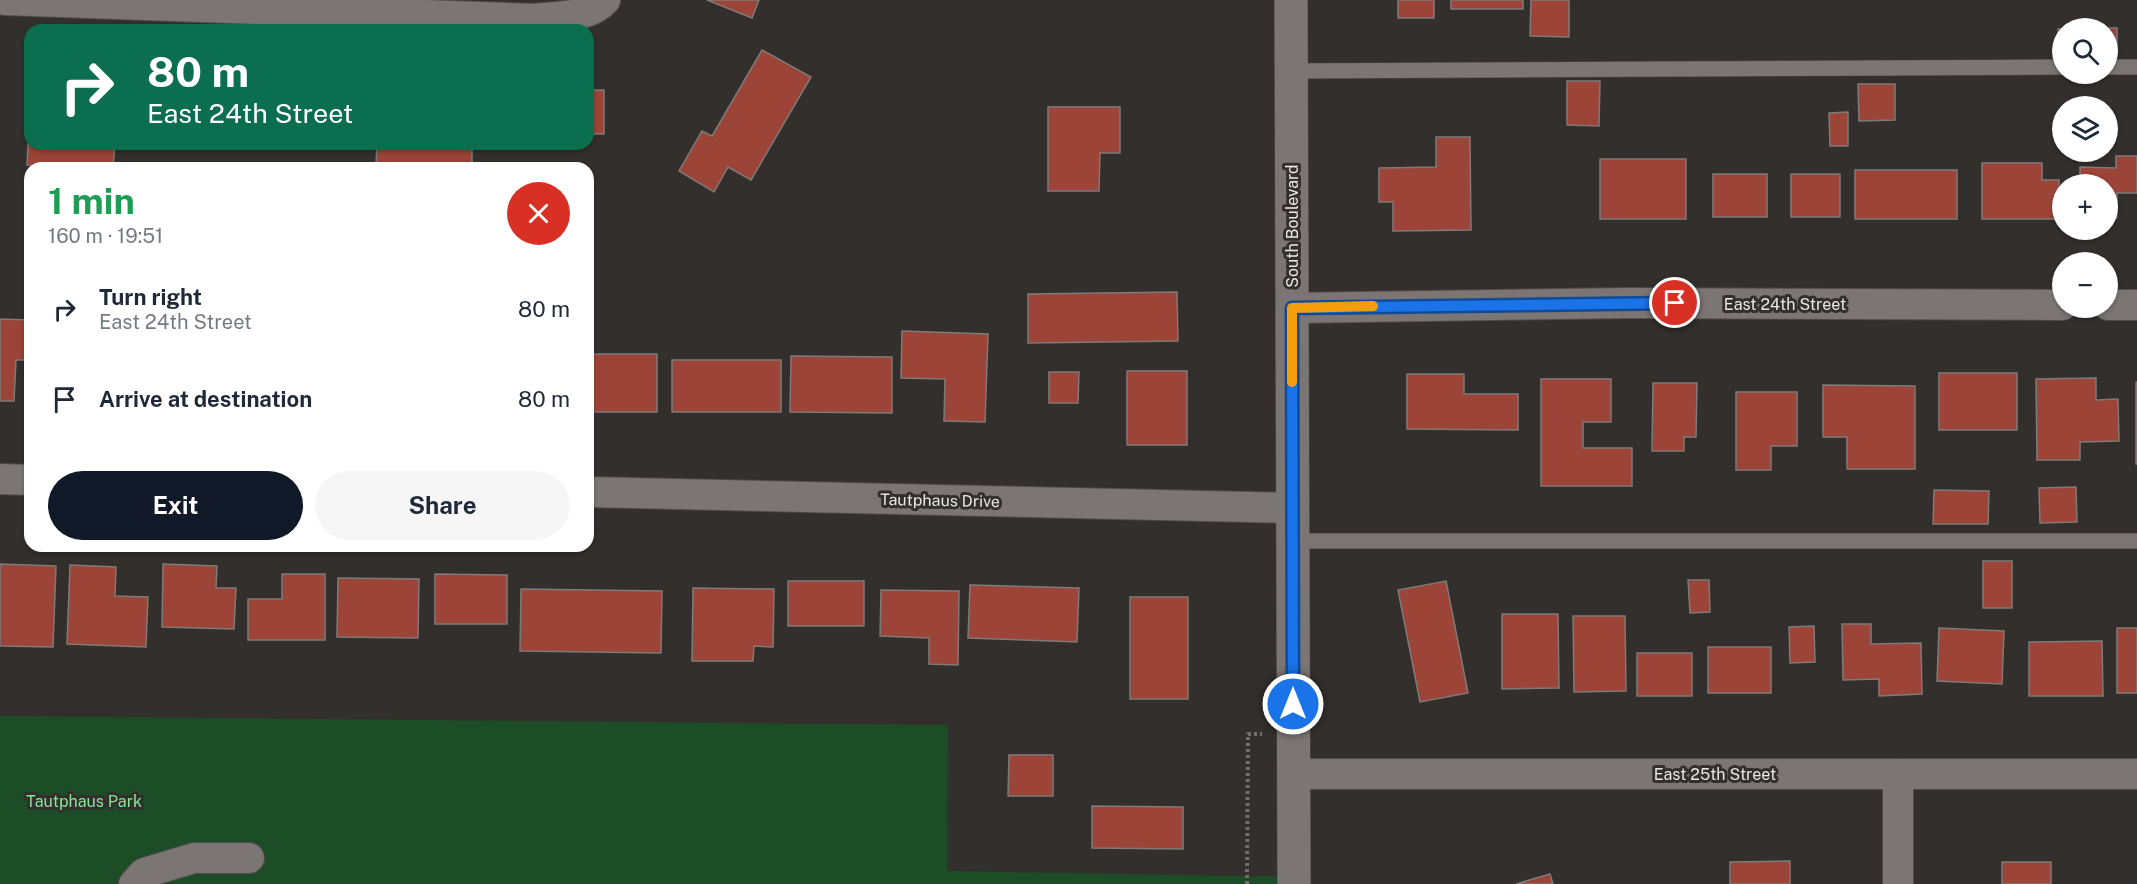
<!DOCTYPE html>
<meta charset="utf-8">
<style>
body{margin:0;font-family:"Public Sans",sans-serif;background:#f6f6f7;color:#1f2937;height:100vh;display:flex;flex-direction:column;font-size:22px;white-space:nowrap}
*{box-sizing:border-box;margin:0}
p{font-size:20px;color:#747a83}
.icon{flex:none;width:33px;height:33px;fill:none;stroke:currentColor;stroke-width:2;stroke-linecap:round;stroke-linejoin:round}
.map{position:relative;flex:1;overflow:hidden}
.drawer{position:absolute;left:24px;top:162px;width:570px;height:390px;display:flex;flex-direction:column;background:#fff;border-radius:18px;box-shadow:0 2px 4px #0004}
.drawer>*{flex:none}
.guide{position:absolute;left:24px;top:24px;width:570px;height:126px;border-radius:18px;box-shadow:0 2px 4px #0004;background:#0b6e4f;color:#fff;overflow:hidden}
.fabs{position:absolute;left:2052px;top:18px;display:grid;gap:12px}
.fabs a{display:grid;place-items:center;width:66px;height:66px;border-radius:50%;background:#fff;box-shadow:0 2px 4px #0004;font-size:30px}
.pin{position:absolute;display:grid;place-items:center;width:51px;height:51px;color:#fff;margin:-26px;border:3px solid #fff;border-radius:50%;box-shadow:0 2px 6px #0007}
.me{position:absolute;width:66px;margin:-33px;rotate:0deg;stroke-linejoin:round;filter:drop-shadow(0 0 4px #0008)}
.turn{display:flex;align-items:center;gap:21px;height:126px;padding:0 24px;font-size:27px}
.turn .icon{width:78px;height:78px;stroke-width:2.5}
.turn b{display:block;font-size:42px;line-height:51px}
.round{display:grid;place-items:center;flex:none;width:63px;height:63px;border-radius:32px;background:#f6f6f7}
.head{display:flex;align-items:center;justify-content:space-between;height:102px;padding:0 24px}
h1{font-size:36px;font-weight:700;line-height:45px;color:#1e9e55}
.cta{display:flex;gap:12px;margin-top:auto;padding:12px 24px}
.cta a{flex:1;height:69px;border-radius:36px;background:#111827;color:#fff;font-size:24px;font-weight:700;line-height:69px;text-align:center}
.cta a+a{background:#f6f6f7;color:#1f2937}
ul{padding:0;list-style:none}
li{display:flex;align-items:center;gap:18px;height:90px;padding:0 24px}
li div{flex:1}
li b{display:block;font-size:22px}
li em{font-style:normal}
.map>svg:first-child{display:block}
.green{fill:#1d4d26}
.building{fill:#9b4437;stroke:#807a79;stroke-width:1.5}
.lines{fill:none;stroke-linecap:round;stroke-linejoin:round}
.service-casing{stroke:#514d4b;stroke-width:16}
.minor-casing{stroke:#514d4b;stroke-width:32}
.tertiary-casing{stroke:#514d4b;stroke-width:34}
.path{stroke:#716e6c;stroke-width:4;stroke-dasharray:3 3;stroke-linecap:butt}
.service{stroke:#7b7674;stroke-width:15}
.minor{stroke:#7b7674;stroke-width:30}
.tertiary{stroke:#7b7674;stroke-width:33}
.route-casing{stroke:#114b97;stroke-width:15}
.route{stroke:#1a73e8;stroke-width:10}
.slow{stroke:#f59e0b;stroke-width:10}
.labels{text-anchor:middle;stroke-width:6;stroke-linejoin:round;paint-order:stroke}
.street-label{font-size:16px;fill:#e9e7e5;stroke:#332f2d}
.park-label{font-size:16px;fill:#84e793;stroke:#332f2d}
</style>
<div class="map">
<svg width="2137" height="884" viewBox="0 0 2137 884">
<rect width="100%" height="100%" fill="#332f2d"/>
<!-- green -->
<polygon class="green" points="0,716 948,725 947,871 1294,877 1294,884 0,884"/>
<!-- building -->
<g class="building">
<polygon points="707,0 759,0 752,18"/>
<rect x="1398" y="0" width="36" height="18"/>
<rect x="1451" y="0" width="72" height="9"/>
<polygon points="1531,0 1569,0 1569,37 1530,36"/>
<polygon points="2065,28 2117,28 2117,53 2108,54 2108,28"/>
<polygon points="2058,29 2062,29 2062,54 2059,55"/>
<polygon points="762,50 811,77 751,180 728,167 714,192 679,171 702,131 712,136"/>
<polygon points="1567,81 1600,81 1599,126 1567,125"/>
<polygon points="1858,84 1895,84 1895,120 1859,121"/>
<rect x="588" y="90" width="16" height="44"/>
<polygon points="1048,107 1120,107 1120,153 1100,153 1099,191 1048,191"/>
<polygon points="30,108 30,144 115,144 113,168 70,168 27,165"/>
<polygon points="1848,112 1848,146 1830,146 1829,113"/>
<polygon points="1436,137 1470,137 1471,230 1393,231 1393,202 1379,202 1379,168 1436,167"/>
<polygon points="262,144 354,144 354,148 262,146"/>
<polygon points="377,144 472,144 472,168 376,165"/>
<polygon points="2116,156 2137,156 2137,193 2117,193 2117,218 2108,218 2108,184 2080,184 2080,167 2116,168"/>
<rect x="1600" y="159" width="86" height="60"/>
<polygon points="1982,163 2042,163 2042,180 2059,180 2059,219 1982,219"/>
<rect x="1855" y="170" width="102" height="49"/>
<rect x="1713" y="174" width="54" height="43"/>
<rect x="1791" y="174" width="49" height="43"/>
<polygon points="1177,292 1178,341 1028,343 1028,294"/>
<polygon points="0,319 30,320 30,360 16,360 14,401 0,401"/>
<polygon points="902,331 988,334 985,422 944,421 945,379 901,378"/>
<rect x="588" y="354" width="69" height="58"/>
<polygon points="791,356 892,357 892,413 790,412"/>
<rect x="672" y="360" width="109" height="52"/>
<rect x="1127" y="371" width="60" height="74"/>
<polygon points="1049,372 1079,372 1078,403 1049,403"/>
<rect x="1939" y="373" width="78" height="57"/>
<polygon points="1407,374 1464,374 1464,394 1518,394 1518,430 1407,429"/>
<polygon points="2096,378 2096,400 2118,399 2119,441 2080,442 2080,460 2037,460 2036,379"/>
<polygon points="1541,379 1611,379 1611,422 1583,422 1583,448 1632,448 1632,486 1541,486"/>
<rect x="2136" y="382" width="1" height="82"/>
<polygon points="1653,383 1697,383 1696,437 1684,437 1684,451 1652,451"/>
<polygon points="1823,385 1915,386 1915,469 1847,469 1847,437 1823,437"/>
<polygon points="1736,392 1797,392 1797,446 1771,446 1771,470 1736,470"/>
<polygon points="2076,487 2077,522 2040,523 2039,488"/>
<polygon points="1934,490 1989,491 1988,524 1933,524"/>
<rect x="1983" y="561" width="29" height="47"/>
<polygon points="0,564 56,566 53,647 0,646"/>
<polygon points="163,564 217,566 216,588 236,588 234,629 162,627"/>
<polygon points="70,565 116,567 115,596 148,597 146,647 67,644"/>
<polygon points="282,574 325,574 325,640 248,640 248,599 282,599"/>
<polygon points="435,574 507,575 507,624 435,624"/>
<polygon points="338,578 419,579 418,638 337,637"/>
<polygon points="1688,580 1709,580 1710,612 1690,613"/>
<rect x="788" y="581" width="76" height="45"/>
<polygon points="1446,581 1468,693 1420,702 1398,590"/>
<polygon points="970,585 1079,588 1077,642 968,638"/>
<polygon points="693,588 774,589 773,647 754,646 753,661 692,661"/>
<polygon points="521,589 662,591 661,653 520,651"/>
<polygon points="881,590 959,591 958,665 929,664 929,638 880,636"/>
<rect x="1130" y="597" width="58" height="102"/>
<polygon points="1502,614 1558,614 1559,688 1502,689"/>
<polygon points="1573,616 1625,616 1626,691 1574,692"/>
<polygon points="1842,624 1871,624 1871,644 1921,643 1922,694 1879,696 1879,679 1843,680"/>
<polygon points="1814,626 1815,662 1790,663 1789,627"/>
<polygon points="1939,628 2004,631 2002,684 1937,681"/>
<rect x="2117" y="628" width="20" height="65"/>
<polygon points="2102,641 2103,696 2029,696 2029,642"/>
<rect x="1708" y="647" width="63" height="46"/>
<rect x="1637" y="653" width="55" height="43"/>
<polygon points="1009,755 1053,755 1053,796 1008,796"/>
<polygon points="1092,806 1183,807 1183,849 1092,848"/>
<polygon points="1790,861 1790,884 1730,884 1730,862"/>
<rect x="2002" y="862" width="49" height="22"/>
<polygon points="1550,874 1553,884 1516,884"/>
</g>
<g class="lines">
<defs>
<g id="service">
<polyline points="2108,67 2137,67"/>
<polyline points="1291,71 2062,67"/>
<polyline points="1292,541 2137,541"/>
</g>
<g id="minor">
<path d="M5,0L535,19C557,16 590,18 605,0"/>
<polyline points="2108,305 2137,305"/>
<polyline points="1292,308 1629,303 2062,305"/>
<polyline points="0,479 30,480"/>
<polyline points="588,492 1292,508"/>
<polyline points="1293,774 2137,774"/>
<polyline points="134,884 144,873 194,858 249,858"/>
<polyline points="1898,884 1898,774"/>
</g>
<polyline id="tertiary" points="1291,0 1294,884"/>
</defs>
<!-- service casing -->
<use href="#service" class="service-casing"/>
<!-- minor casing -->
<use href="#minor" class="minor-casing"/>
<!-- tertiary casing -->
<use href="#tertiary" class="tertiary-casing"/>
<!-- path -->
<polyline class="path" points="1247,884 1248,734 1262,734"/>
<!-- service -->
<use href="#service" class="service"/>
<!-- minor -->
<use href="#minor" class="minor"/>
<!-- tertiary -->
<use href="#tertiary" class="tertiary"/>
</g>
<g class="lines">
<defs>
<polyline id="route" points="1293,704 1292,308 1675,303"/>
</defs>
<!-- route casing -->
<use href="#route" class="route-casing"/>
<!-- route -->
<use href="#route" class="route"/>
<!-- slow -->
<polyline class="slow" points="1292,382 1292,308 1373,306"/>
</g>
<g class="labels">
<!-- street labels -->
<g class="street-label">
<text transform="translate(1292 226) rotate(-90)" y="6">South Boulevard</text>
<text x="1785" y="310">East 24th Street</text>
<text transform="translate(940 500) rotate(1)" y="6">Tautphaus Drive</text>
<text x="1715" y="780">East 25th Street</text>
</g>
<!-- park labels -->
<g class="park-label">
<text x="84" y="807">Tautphaus Park</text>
</g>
</g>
</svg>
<div class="fabs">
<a><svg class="icon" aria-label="search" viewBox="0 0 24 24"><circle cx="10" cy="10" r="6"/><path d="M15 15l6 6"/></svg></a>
<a><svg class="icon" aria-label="layers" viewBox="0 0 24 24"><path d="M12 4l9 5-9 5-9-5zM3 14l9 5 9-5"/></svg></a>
<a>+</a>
<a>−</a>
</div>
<div class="pin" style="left:1675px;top:303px;background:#d93025"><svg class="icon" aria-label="arrive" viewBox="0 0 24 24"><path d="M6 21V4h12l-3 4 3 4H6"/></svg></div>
<svg class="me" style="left:1293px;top:704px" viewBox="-20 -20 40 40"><circle r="17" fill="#1a73e8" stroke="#fff" stroke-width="3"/><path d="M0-11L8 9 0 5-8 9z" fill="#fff"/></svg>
<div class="guide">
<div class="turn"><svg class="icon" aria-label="right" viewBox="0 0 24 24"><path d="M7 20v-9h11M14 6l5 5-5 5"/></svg><div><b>80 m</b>East 24th Street</div></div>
</div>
<section class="drawer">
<div class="head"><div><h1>1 min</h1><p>160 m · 19:51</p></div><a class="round" style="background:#d93025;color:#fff"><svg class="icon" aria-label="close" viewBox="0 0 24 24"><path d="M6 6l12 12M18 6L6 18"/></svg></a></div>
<ul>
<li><svg class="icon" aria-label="right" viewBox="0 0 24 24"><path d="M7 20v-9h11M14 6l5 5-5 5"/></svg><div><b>Turn right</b><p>East 24th Street</p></div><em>80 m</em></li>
<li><svg class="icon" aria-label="arrive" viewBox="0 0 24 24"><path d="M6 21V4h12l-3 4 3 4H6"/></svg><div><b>Arrive at destination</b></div><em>80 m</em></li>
</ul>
<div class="cta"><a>Exit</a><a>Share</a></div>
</section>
</div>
